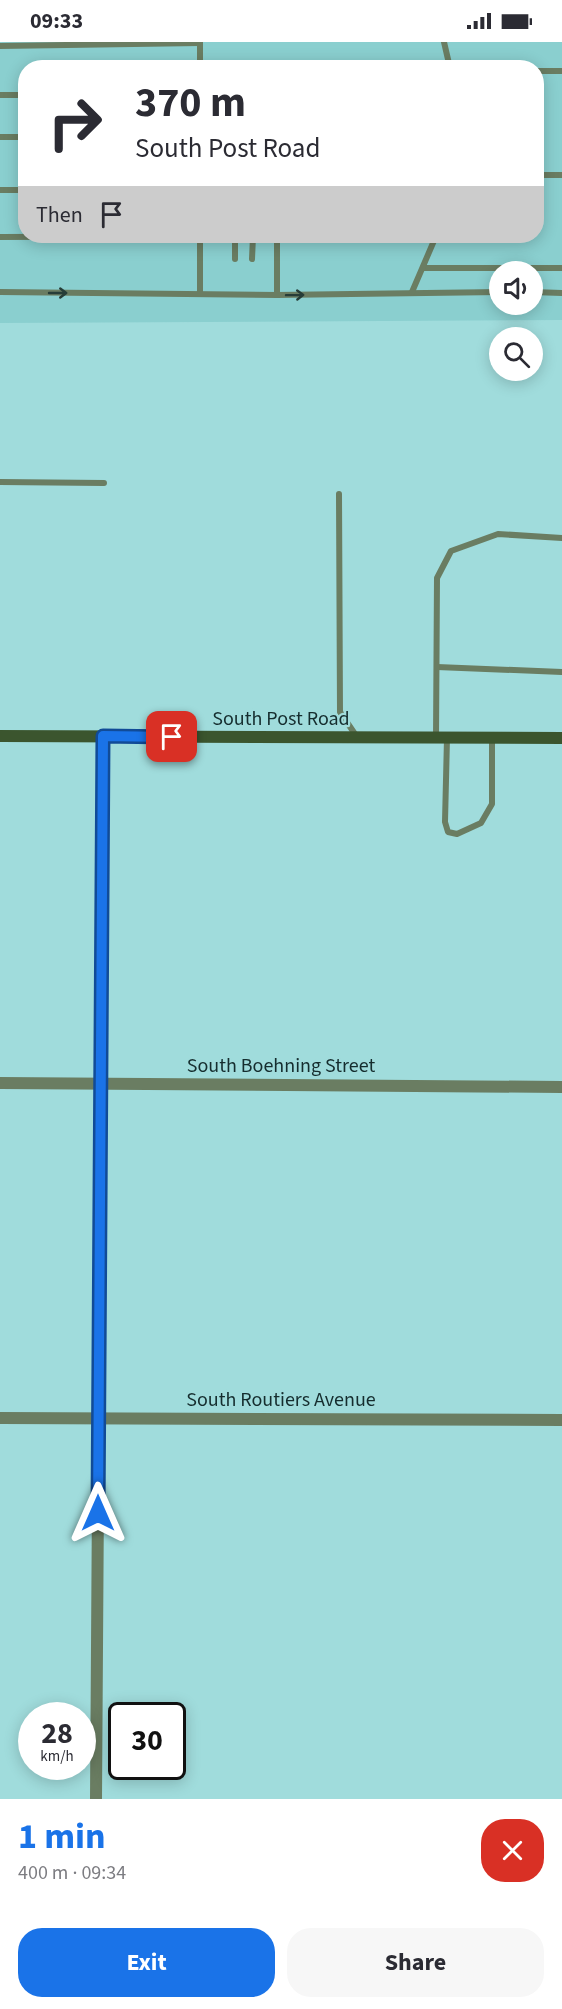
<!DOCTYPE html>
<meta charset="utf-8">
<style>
body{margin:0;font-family:"Source Sans 3",sans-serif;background:#f7f7f7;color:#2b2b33;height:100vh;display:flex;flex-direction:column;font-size:22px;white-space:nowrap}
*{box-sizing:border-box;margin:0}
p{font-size:20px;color:#7c7c81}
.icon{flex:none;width:33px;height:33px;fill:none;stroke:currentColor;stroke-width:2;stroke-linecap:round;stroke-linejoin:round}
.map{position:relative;height:1757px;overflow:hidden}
.details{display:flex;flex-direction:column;background:#fff;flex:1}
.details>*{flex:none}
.banner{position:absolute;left:18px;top:18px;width:526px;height:183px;border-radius:24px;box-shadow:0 3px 15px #0003;background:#fff;color:#2b2b33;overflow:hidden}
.buttons{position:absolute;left:489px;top:219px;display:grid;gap:12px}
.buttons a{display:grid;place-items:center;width:54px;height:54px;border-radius:50%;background:#fff;box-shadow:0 3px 15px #0003;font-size:30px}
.speed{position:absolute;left:18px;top:1660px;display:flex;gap:12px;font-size:30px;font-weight:700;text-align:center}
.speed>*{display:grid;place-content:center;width:78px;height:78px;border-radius:50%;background:#fff;box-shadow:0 3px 15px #0003;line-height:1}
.speed small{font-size:15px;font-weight:400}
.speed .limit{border:3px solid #111;border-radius:9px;background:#fff;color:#111}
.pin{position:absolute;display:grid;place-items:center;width:51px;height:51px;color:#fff;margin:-26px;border-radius:12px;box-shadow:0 3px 9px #0006}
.me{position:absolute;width:66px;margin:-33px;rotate:0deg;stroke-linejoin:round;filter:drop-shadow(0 0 4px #0008)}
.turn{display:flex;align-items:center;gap:21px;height:126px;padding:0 18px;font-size:27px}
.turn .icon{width:78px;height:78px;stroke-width:2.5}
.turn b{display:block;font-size:42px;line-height:51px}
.then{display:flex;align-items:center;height:57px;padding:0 18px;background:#0003;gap:12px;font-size:22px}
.round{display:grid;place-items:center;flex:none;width:63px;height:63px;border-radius:24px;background:#f7f7f7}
.head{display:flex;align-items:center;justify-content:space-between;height:102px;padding:0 18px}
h1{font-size:36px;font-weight:700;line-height:45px;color:#1a73e8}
.cta{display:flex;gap:12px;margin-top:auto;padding:12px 18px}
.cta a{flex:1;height:69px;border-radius:24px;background:#1a73e8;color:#fff;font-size:24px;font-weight:700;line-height:69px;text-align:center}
.cta a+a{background:#f7f7f7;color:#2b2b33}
.status{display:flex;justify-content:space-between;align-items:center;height:42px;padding:0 30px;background:#fff;direction:ltr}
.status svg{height:16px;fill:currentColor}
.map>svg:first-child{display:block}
.built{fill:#8acfcf;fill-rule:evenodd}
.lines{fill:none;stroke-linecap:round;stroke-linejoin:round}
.lane{stroke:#6a7d62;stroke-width:6}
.street{stroke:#6a7d62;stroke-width:12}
.secondary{stroke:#3b552e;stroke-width:12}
.oneway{stroke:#263d38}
.route-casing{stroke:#114b97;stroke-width:15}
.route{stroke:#1a73e8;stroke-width:10}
.labels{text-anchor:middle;stroke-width:4.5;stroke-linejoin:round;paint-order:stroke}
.street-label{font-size:20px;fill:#152d2e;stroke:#a0dcdc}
</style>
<div class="status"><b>09:33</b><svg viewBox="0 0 49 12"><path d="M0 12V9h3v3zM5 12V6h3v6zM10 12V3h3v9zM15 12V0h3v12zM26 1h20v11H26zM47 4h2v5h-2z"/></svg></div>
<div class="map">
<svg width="562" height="1757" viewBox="0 0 562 1757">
<rect width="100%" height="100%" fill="#a0dcdc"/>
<!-- built -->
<path class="built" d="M0,0H562V278L0,281ZM26,26H537V194H26ZM500,230H532V262H500Z"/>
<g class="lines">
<!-- lane -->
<g class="lane">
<polyline points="444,0 450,26"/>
<polyline points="0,4 200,1"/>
<polyline points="200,26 200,0"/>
<polyline points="537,29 562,29"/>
<polyline points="0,53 26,53"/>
<polyline points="0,95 26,95"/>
<polyline points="537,133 562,133"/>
<polyline points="0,148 26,148"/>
<polyline points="200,194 200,252"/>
<polyline points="235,194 235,217"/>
<polyline points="0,195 277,194 277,253"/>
<polyline points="252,217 253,194"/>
<polyline points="423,226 562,226"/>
<polyline points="0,250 277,253 500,250"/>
<polyline points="412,250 436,194"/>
<polyline points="532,250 562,251"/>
<polyline points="0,440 104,441"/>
<polyline points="339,452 340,670 357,695"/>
<polyline points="437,625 562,630"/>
<polyline points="436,696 437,536 451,509 498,492 562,496"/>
<polyline points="447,696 445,780 448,790 457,792 481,781 492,762 492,696"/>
</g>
<!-- street -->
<g class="street">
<polyline points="0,1041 562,1045"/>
<polyline points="0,1376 562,1378"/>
<polyline points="96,1757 103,694"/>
</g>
<!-- secondary -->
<polyline class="secondary" points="0,694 562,696"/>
</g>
<!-- one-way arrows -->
<defs><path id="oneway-shaft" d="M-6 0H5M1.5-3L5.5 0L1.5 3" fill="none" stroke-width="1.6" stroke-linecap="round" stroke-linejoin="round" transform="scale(1.5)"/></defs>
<g class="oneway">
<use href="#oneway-shaft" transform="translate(58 251)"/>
<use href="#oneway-shaft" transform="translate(295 253) rotate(-1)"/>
</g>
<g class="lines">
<defs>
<polyline id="route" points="98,1471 103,694 172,695"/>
</defs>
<!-- route casing -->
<use href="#route" class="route-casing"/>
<!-- route -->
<use href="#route" class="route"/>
</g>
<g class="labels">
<!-- street labels -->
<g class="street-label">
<text x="281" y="683">South Post Road</text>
<text x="281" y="1030">South Boehning Street</text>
<text x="281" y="1364">South Routiers Avenue</text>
</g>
</g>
</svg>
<div class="buttons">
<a><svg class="icon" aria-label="sound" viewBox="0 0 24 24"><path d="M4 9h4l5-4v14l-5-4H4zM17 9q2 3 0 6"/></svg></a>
<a><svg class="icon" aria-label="search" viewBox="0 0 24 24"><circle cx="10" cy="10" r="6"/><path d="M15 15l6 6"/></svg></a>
</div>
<div class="speed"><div>28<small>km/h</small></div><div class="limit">30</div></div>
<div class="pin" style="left:172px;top:695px;background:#d93025"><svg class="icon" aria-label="arrive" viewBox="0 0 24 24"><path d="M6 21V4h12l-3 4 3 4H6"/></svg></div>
<svg class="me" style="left:98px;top:1471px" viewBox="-20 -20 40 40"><path d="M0-17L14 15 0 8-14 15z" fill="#1a73e8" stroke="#fff" stroke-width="4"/></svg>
<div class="banner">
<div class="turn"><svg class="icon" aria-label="right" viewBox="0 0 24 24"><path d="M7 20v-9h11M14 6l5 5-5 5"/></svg><div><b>370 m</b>South Post Road</div></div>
<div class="then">Then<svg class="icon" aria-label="arrive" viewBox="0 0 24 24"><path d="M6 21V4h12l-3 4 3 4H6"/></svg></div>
</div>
</div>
<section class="details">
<div class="head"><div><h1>1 min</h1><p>400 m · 09:34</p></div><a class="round" style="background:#d93025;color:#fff"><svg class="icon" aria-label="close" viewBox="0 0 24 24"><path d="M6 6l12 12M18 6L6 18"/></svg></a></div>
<div class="cta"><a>Exit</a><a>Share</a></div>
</section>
